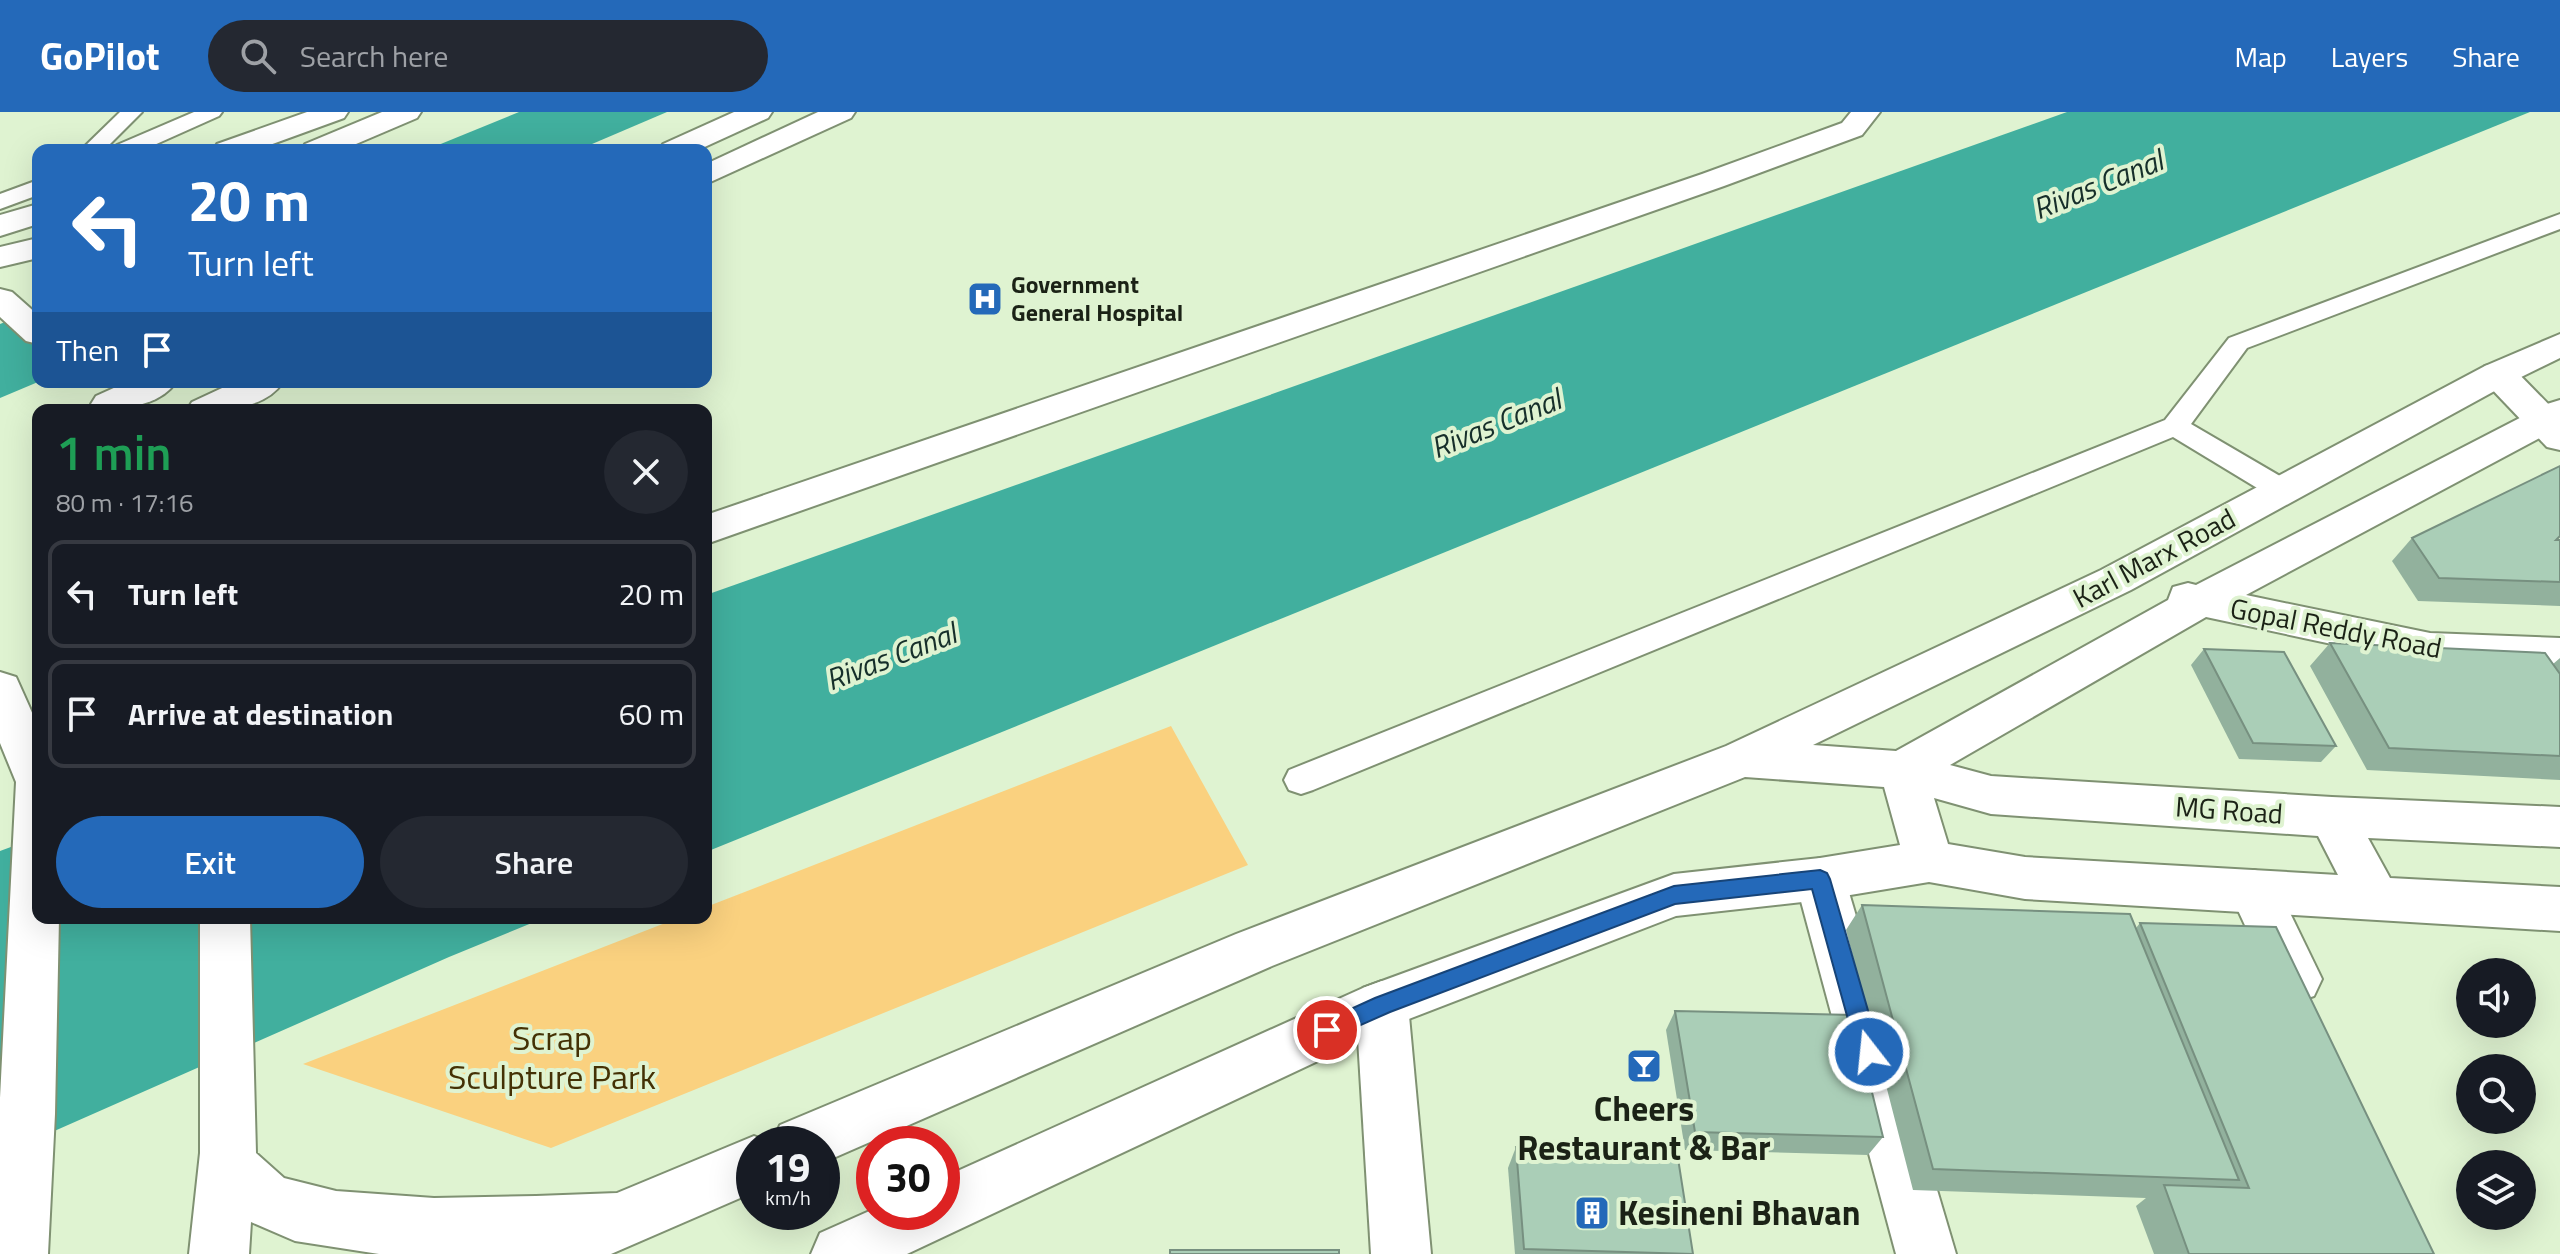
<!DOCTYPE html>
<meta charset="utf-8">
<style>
body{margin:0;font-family:"Titillium Web",sans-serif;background:#242831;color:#f1f3f6;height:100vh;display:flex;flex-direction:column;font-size:30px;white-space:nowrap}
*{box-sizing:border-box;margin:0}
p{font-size:26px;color:#9ea1a6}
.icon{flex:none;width:44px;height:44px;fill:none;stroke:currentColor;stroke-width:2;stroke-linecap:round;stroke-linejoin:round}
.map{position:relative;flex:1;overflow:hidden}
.sheet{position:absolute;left:32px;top:292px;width:680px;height:520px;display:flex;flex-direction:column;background:#171b24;border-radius:16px;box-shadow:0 8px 32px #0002}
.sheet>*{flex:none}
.guide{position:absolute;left:32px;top:32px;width:680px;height:244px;border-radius:16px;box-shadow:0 8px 32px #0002;background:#2469b9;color:#fff;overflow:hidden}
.controls{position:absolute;left:2456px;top:846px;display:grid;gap:16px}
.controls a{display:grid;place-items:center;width:80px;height:80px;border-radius:50%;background:#171b24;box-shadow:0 8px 32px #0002;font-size:40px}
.speed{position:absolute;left:736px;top:1014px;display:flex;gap:16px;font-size:40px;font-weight:700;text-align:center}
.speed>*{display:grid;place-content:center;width:104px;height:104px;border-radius:50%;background:#171b24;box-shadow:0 8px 32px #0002;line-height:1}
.speed small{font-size:20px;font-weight:400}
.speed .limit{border:12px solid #d22;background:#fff;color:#111}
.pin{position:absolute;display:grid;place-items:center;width:68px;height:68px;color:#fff;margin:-34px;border:4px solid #fff;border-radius:50%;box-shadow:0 2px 8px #0007}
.me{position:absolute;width:88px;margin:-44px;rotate:344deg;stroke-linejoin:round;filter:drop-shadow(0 0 6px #0008)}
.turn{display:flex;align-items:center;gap:28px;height:168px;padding:0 24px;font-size:36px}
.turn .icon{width:104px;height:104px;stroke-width:2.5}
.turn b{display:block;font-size:56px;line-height:68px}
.then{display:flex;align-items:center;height:76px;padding:0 24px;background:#0003;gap:16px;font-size:30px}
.round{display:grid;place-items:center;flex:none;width:84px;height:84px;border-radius:42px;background:#242831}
.head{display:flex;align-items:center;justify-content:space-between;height:136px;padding:0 24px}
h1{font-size:48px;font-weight:600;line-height:60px;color:#1e9e55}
.primary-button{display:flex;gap:16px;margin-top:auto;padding:16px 24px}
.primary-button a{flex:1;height:92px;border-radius:48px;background:#2469b9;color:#fff;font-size:32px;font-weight:600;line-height:92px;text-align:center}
.primary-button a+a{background:#242831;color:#f1f3f6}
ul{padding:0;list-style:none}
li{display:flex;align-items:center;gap:24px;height:108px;margin:0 16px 12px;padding:0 8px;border:4px solid #363941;border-radius:16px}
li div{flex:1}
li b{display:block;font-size:30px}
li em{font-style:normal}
header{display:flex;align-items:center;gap:48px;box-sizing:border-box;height:112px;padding:0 40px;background:#2469b9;color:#fff}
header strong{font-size:38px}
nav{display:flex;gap:44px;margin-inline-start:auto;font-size:28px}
.search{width:560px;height:72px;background:#242831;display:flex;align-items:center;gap:20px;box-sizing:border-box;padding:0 28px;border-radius:44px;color:#9ea1a6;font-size:30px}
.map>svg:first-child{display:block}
.green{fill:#fad17f}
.water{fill:#41af9e}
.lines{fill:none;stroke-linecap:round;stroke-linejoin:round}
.lane-casing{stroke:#7f9172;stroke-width:4}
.street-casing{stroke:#7f9172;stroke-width:4}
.secondary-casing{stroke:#7f9172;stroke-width:4}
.primary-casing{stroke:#7f9172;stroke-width:4}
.lane{fill:#fff;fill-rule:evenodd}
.street{fill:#fff;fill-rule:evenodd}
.secondary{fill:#fff;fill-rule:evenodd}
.primary{fill:#fff;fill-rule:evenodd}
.wall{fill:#92b19d}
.building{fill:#aaceb7;stroke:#779080;stroke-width:2}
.route{fill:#2469b9;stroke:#174478;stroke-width:2}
.labels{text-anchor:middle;stroke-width:8;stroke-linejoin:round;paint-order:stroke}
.far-poi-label{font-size:24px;font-weight:bold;fill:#1b2216;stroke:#dff3d1;text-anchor:start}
.street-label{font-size:28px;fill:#1b2216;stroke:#dff3d1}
.water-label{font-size:30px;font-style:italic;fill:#162f2a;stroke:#dff3d1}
.near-park-label{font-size:34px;fill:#443105;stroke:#dff3d1}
.near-poi-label{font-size:34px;font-weight:bold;fill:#1b2216;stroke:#dff3d1}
</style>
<header>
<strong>GoPilot</strong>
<div class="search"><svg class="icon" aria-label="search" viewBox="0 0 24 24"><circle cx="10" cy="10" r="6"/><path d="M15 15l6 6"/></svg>Search here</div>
<nav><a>Map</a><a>Layers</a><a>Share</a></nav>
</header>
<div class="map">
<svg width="2560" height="1142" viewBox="0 0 2560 1142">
<rect width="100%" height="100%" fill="#dff3d1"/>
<!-- green -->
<polygon class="green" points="1171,614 1248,753 551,1036 303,952 678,806 706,806 706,795"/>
<!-- water -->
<g class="water">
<polygon points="519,0 667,0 578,38 426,38"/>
<polygon points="2067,0 2530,0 706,740 706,483"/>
<polygon points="38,197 38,270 0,286 0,212"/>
<polygon points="38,725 38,806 544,806 449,845 0,1043 0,739"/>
</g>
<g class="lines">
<defs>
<g id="lane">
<polygon points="120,0 142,0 104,38 81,38"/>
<polygon points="194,0 222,0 219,4 143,38 114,38 117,33"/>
<polygon points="38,68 38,83 0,97 0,82"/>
<polygon points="2560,102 2560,117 2247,236 2191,312 2292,371 2296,378 2292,385 2282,388 2272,385 2173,325 1313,678 1301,682 1289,678 1284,668 1289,658 2165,308 2229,226"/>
</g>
<g id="street">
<polygon points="1851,0 1880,0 1862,23 1724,74 706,432 706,403 1702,62 1842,11"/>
<polygon points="2498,251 2511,254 2560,304 2560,338 2547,335 2485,270 2480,262 2485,254"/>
<polygon points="1820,746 1837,752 1845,767 1956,1142 1896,1142 1795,767 1803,752"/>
<polygon points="2254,758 2272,764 2322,867 2314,884 2296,890 2278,884 2229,779 2236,764"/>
<polygon points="1382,869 1401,876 1408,893 1431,1142 1371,1142 1356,893 1363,876"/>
</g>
<g id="secondary">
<polygon points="734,0 772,0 768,6 698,38 659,38 663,32"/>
<polygon points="818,0 855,0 851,6 706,72 706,52"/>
<polygon points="0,177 12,180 38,203 38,232 26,229 0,205"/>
<path d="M2560,222V246L2511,270L2131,478L1813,633L1896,639L2168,488L2173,475L2188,471L2196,473L2547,292L2560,288V315L2246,483L2430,521L2560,526V558L2430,553L2206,505L1950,653L1991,664L2332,685L2560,695V735L2368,726L2390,766L2560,775V819L2025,787L1929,770L1820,788L1676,804L1401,910L907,1142H811L820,1121L874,1097V1100H942V1066L1363,876L1674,762L1820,746L1900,733L1884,675L1745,665L1272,854L822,1051V1032H754V1080L611,1142H379L295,1129L251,1110L249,1142H189L200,1041V806H250L256,1041L284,1066L336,1079L434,1086L536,1084L617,1081L754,1024L772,1031L780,1013L1236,822L1726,634L2101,458L2485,254ZM1934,686L1991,702L2318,724L2338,763L2025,745L1948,732Z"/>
<path d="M127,270H176C160,294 121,298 95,298L91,292L96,284Z"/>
<path d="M235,270H283C263,300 218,298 187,298L192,290Z"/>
<polygon points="0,560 16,565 38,614 38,806 59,806 55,1002 48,1142 0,1142 0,986 16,670 0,631"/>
</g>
<g id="primary">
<polygon points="307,0 348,0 344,6 256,38 213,38 217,32"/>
<polygon points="382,0 421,0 417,6 342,38 301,38 305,32"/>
<polygon points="38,92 38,112 0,124 0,103"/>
<polygon points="38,126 38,146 0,155 0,135"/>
</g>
</defs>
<!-- lane casing -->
<use href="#lane" class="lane-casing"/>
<!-- street casing -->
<use href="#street" class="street-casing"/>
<!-- secondary casing -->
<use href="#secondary" class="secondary-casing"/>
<!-- primary casing -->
<use href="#primary" class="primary-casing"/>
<!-- lane -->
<use href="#lane" class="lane"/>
<!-- street -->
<use href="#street" class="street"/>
<!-- secondary -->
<use href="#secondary" class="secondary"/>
<!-- primary -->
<use href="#primary" class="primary"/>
</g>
<!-- wall -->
<g class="wall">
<polygon points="2412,426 2560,428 2560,494 2418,489 2392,449"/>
<polygon points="2330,531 2553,552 2560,546 2560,668 2367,658 2310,554"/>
<polygon points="2204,537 2336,634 2321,650 2239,647 2191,553"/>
<polygon points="1862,793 2136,816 2140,811 2434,1142 2154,1142 2136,1094 2146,1086 1913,1078 1846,818"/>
<polygon points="1675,899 1883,1025 1868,1043 1685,1038 1666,918"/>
<polygon points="1516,1035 1693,1142 1515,1142 1508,1056"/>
</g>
<!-- building -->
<g class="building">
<polygon points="2560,354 2560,424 2556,428 2560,428 2560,470 2439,466 2412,426"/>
<polygon points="2330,531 2545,541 2560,562 2560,644 2389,636"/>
<polygon points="2204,537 2284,540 2336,634 2253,631"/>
<polygon points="1862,793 2130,802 2239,1068 1933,1057"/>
<polygon points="2140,811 2276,815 2434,1142 2189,1142 2164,1073 2249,1076"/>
<polygon points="1675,899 1853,903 1883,1025 1695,1020"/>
<polygon points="1516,1035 1677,1040 1693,1142 1524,1137"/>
<rect x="1170" y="1138" width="169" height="4"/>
</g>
<!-- route -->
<polygon class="route" points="1820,758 1827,761 1830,767 1880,940 1876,948 1869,951 1861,948 1857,940 1812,777 1675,792 1390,900 1327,928 1320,925 1316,918 1320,911 1375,886 1674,774"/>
<!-- icons -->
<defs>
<symbol id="hospital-square" viewBox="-11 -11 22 22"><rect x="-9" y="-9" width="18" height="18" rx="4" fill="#2469b9" stroke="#dff3d1"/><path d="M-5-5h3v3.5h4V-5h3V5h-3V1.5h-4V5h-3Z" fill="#fff"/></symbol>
<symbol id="bar-square" viewBox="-11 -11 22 22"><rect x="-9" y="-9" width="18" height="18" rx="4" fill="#2469b9" stroke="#dff3d1"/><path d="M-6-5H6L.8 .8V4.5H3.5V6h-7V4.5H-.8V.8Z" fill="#fff"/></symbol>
<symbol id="building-square" viewBox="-11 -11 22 22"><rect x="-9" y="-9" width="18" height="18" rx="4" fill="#2469b9" stroke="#dff3d1"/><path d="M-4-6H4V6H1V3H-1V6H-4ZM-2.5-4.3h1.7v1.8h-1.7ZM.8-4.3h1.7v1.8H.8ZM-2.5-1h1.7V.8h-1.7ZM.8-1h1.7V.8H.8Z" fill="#fff"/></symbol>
</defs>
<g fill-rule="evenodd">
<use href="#hospital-square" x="965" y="167" width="40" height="40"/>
<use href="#bar-square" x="1624" y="934" width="40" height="40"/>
<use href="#building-square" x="1572" y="1081" width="40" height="40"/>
</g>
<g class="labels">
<!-- far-poi labels -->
<g class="far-poi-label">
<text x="1011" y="181">Government<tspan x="1011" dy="28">General Hospital</tspan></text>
</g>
<!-- street labels -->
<g class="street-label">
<text transform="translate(2154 446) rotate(-28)" y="10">Karl Marx Road</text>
<text transform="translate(2336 516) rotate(11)" y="10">Gopal Reddy Road</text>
<text transform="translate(2229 698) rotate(4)" y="10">MG Road</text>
</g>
<!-- water labels -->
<g class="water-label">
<text transform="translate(2098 73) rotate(-22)" y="10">Rivas Canal</text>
<text transform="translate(1496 312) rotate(-22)" y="10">Rivas Canal</text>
<text transform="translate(891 545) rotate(-21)" y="10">Rivas Canal</text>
</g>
<!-- near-park labels -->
<g class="near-park-label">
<text x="552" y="938">Scrap<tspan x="552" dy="39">Sculpture Park</tspan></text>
</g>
<!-- near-poi labels -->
<g class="near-poi-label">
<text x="1644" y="1009">Cheers<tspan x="1644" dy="39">Restaurant &amp; Bar</tspan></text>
<text x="1618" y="1113" text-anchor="start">Kesineni Bhavan</text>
</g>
</g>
</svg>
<div class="controls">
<a><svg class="icon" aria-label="sound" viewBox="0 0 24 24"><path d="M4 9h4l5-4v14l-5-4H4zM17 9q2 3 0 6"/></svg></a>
<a><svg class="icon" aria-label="search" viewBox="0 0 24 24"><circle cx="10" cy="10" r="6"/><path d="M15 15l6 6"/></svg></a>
<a><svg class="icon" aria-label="layers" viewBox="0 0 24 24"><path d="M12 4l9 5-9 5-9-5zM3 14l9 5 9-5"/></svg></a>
</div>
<div class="speed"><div>19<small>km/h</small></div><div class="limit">30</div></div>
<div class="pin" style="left:1327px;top:918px;background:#d93025"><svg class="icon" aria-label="arrive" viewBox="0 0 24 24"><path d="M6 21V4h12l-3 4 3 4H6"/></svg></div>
<svg class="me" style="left:1869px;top:940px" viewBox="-20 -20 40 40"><circle r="17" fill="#2469b9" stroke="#fff" stroke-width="3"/><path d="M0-11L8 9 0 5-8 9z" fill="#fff"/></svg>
<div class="guide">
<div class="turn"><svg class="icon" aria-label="left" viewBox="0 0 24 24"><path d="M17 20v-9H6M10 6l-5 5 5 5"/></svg><div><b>20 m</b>Turn left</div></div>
<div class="then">Then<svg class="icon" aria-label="arrive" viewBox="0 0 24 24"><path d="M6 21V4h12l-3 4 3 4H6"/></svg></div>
</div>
<section class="sheet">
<div class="head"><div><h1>1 min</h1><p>80 m · 17:16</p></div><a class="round"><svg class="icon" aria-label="close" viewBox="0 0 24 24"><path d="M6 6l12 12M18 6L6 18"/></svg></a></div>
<ul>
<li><svg class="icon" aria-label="left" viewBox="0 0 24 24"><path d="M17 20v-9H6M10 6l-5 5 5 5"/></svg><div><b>Turn left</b></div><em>20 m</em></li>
<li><svg class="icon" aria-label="arrive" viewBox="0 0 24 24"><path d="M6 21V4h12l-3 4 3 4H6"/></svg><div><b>Arrive at destination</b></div><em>60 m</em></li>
</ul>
<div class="primary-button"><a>Exit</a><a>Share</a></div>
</section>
</div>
